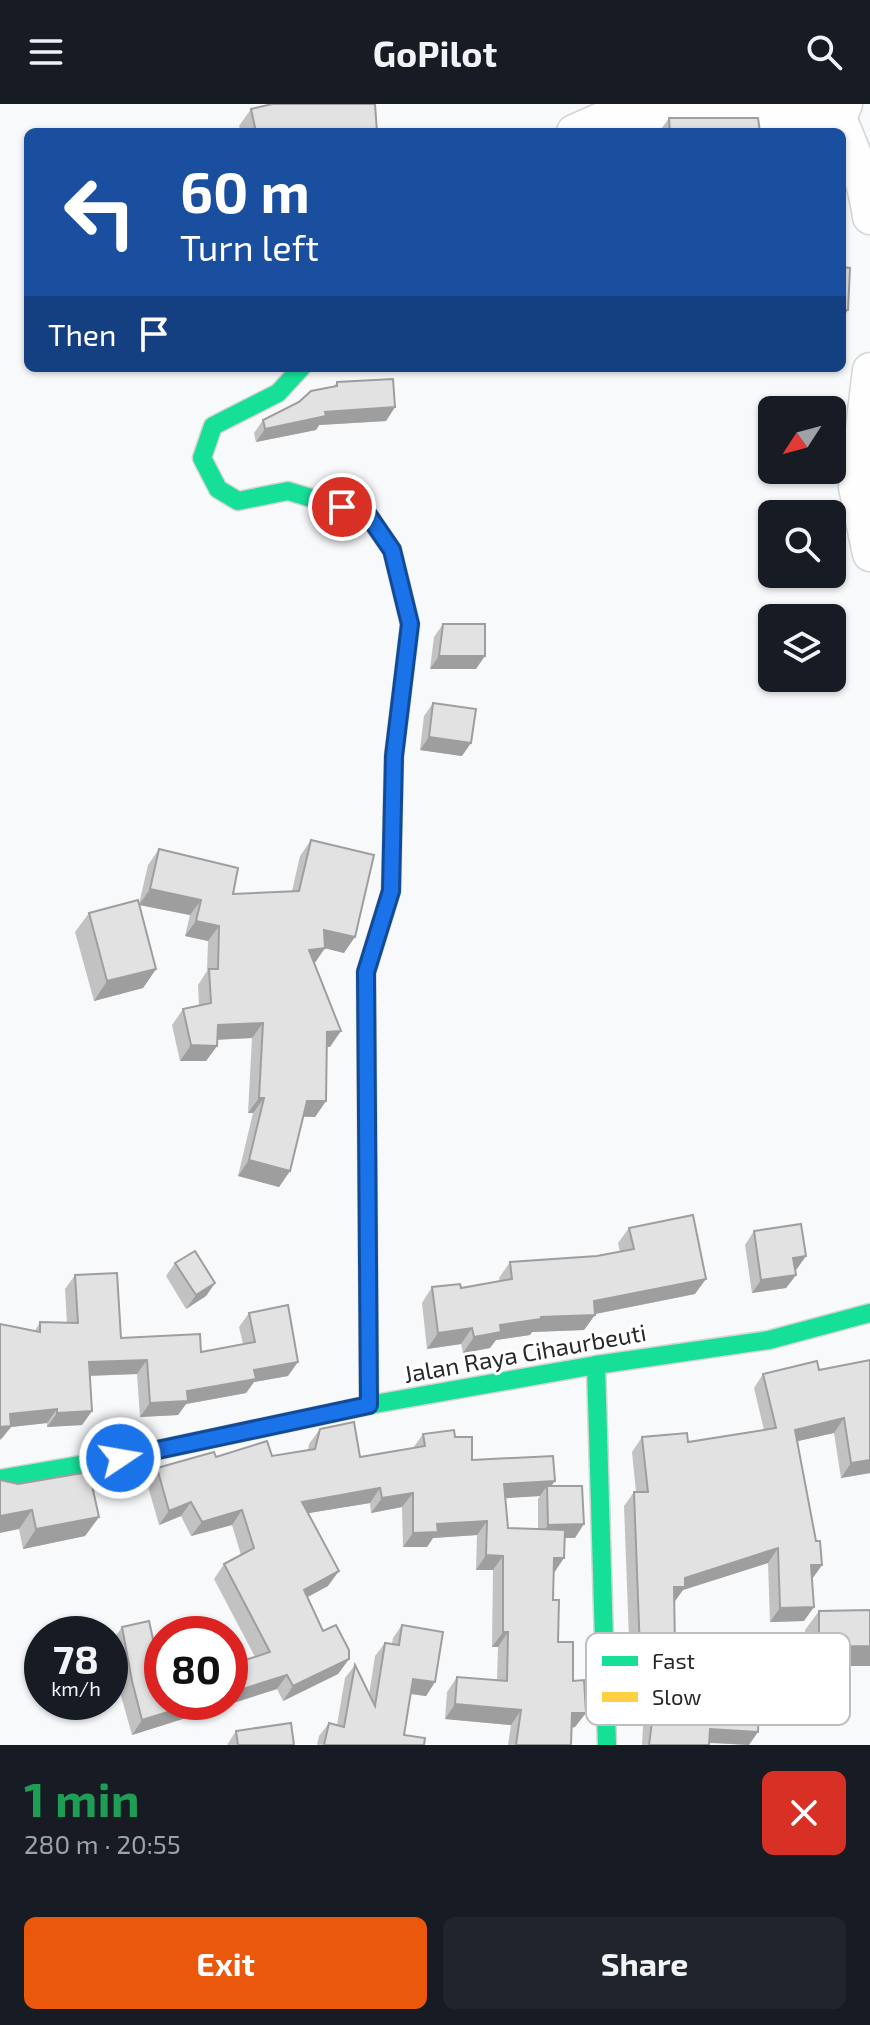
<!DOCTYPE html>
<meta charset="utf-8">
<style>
body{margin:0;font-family:"Exo 2",sans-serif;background:#20242c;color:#f1f3f6;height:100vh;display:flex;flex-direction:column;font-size:30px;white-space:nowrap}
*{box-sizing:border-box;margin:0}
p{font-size:26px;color:#9ea1a6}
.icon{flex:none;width:44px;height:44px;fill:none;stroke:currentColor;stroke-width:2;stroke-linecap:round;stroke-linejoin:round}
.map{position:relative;height:1641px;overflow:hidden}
.panel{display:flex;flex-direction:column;background:#171b24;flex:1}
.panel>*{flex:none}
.hud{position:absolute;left:24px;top:24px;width:822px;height:244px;border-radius:12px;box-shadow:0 2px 6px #0004;background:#1a4fa0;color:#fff;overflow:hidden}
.needle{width:52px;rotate:234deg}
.controls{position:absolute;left:758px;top:292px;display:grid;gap:16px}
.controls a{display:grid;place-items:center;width:88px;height:88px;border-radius:12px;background:#171b24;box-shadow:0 2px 6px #0004;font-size:40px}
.speed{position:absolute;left:24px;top:1512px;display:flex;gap:16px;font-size:40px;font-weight:700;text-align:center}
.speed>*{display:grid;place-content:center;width:104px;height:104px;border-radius:50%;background:#171b24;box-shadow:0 2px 6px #0004;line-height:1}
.speed small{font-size:20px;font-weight:400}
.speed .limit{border:12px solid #d22;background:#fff;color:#111}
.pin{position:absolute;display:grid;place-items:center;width:68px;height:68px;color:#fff;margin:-34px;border:4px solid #fff;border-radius:50%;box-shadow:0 2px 8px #0007}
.me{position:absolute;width:88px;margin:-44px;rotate:78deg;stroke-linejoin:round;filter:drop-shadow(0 0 6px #0008)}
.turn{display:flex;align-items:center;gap:28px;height:168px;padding:0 24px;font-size:36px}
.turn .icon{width:104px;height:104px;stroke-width:2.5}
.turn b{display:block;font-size:56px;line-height:68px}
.then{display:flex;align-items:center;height:76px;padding:0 24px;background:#0003;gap:16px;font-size:30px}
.round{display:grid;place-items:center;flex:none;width:84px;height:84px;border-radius:12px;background:#20242c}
.headline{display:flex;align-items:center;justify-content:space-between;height:136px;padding:0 24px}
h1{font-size:48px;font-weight:700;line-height:60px;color:#1e9e55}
.cta{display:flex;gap:16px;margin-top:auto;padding:16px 24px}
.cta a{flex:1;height:92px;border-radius:12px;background:#ea580c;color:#fff;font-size:32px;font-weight:700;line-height:92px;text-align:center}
.cta a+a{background:#20242c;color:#f1f3f6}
header{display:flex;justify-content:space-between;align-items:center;height:104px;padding:0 24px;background:#171b24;font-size:36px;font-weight:700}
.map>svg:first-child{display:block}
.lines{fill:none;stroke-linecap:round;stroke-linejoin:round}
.street-casing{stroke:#d3d4d4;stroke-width:37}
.fast-casing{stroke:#d3d4d4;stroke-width:21}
.slow-casing{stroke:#d3d4d4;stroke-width:21}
.street{stroke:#fefefe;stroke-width:34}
.fast{stroke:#16e098;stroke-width:18}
.slow{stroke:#ffcf43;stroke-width:18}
.wall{fill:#c2c2c3;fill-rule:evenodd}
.shaded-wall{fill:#9e9e9f}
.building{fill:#e2e2e3;stroke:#9e9e9f;stroke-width:2}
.route-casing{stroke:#114b97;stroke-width:20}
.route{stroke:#1a73e8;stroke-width:14}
.labels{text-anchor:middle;stroke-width:6;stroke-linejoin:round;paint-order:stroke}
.street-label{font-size:24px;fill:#282829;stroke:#fff}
.key{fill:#fff;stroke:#bebebf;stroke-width:2}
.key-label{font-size:22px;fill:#282829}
</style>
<header><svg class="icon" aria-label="menu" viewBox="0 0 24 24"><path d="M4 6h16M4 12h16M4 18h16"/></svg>GoPilot<svg class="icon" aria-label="search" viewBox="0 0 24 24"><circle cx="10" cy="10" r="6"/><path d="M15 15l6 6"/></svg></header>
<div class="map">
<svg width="870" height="1641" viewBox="0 0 870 1641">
<rect width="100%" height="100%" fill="#f8f9fb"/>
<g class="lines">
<defs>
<g id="street">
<path d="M845,0L839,14C853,46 865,77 870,113"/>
<polyline points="574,28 608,13 839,14"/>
<polyline points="870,266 856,383 870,450"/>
</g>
<g id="fast">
<polyline points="301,264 278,289 213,322 202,354 218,385 238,397 288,387 368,411 392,446 410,520 394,652 391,787 375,839"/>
<polyline points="596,1261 607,1641"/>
<polyline points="0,1375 120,1354 369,1301 596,1261 769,1236 870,1209"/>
</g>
<polyline id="slow" points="369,1301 366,868 375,839"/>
</defs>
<!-- street casing -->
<use href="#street" class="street-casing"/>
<!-- fast casing -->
<use href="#fast" class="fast-casing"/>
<!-- slow casing -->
<use href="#slow" class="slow-casing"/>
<!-- street -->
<use href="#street" class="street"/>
<!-- fast -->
<use href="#fast" class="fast"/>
<!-- slow -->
<use href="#slow" class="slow"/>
</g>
<!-- wall -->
<g class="wall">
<polygon points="251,5 377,28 241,28 239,22"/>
<polygon points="669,14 760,28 659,28"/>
<polygon points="337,278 395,303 386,317 319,321 316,326 256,338 254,329 263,316 334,282"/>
<polygon points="443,520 476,565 430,565 434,533"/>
<polygon points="433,599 462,652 420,646 424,612"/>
<polygon points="311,736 344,849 325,844 314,860 330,943 327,943 326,997 315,1013 303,1013 290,1067 279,1083 238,1072 253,1009 248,1009 252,934 217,936 217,942 206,957 180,957 172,921 183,905 199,901 198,881 207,867 208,837 185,832 190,811 140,801 156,865 143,884 94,897 75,828 89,809 139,800 148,761 159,745 233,790 292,787 300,752"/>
<polygon points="629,1124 695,1190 595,1210 584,1226 532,1228 530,1231 496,1236 490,1244 463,1249 461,1240 427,1245 422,1199 432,1183 461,1184 500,1177 499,1174 510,1158 597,1152 620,1148 618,1139"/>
<polygon points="754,1127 806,1152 796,1166 795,1166 796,1171 786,1184 752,1189 745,1141"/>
<polygon points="175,1159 215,1179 206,1192 186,1205 166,1172"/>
<polygon points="75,1171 121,1234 201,1248 243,1240 239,1223 249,1209 288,1272 254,1278 246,1289 186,1300 178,1311 140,1313 137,1270 90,1272 92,1307 82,1321 47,1323 47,1319 11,1323 1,1336 35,1227 40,1218 67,1219 65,1185"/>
<polygon points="870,1256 870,1369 841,1374 834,1329 797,1337 816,1437 822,1461 812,1475 804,1517 770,1518 768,1459 683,1486 674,1498 669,1554 703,1601 749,1641 709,1639 709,1641 642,1641 646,1567 650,1561 630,1561 624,1402 634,1388 636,1388 632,1348 642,1333 688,1338 764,1326 754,1284 763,1270 819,1266"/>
<path d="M320,1325L360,1353L413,1344L423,1330L455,1333L472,1356L555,1377L551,1382L575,1434H565L554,1469L553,1496L558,1538L573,1577L575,1623L572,1624L571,1641H508L511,1621L445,1615L447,1588L457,1573L497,1577L498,1543H492L493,1466H476L477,1431L433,1434L427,1443H403L402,1403L371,1409L370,1399L308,1409L328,1482L308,1493L323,1527L349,1555L338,1570L283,1597L277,1585L132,1631L121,1592L112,1537L122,1523L162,1598L255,1553L214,1475L224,1460L241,1451L232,1421L191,1432L181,1412L159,1421L147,1379L157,1364L216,1353L272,1352L308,1346L309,1340ZM540,1392L538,1395V1425L508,1424L505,1394Z"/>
<polygon points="0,1376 99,1413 85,1432 23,1445 19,1425"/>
<polygon points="870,1506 806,1562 805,1526 819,1507"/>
<polygon points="402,1521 435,1578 426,1592 411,1590 404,1631 424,1641 317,1641 319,1632 329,1619 337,1621 345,1574 355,1561 369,1591 375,1552 385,1539 392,1540 393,1534"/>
<polygon points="236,1627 294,1641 227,1641"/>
</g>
<!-- shaded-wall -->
<g class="shaded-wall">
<polygon points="842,206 848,206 842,215"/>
<polygon points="395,303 386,317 319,321 316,326 256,338 265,325 325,308"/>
<polygon points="439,552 485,552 476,565 430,565"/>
<polygon points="429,633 471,639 462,652 420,646"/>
<polygon points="150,785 201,796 190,811 139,801"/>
<polygon points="196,817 219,822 208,837 185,832"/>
<polygon points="324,826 355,833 344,849 312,841"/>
<polygon points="325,844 314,860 309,846"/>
<polygon points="156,865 143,884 94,897 107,877"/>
<polygon points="263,919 252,934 207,936 218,921"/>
<polygon points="341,927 330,943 316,943 327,928"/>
<polygon points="191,941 217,942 206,957 180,957"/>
<polygon points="259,994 264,994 253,1009 248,1009"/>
<polygon points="307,997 326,997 315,1013 296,1012"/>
<polygon points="249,1056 290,1067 279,1083 238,1072"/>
<polygon points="806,1152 796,1166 784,1168 793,1154"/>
<polygon points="796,1171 786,1184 752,1189 761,1176"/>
<polygon points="706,1175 695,1190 590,1211 595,1211 584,1226 532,1228 530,1231 496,1236 490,1244 463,1249 474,1233 500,1221 541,1213 594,1197"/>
<polygon points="215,1179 206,1192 186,1205 196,1191"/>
<polygon points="472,1224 461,1240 427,1245 438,1229"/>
<polygon points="147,1256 137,1270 79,1272 89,1258"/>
<polygon points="298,1258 288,1272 254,1278 246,1289 186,1300 178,1311 140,1313 150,1299 254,1266"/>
<polygon points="57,1305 47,1319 11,1323 0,1336 0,1323 10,1310"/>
<polygon points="92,1307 82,1321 47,1323 57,1309"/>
<polygon points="844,1314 834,1329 785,1340 795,1326"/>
<polygon points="870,1356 870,1369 841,1374 851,1359"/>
<polygon points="555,1377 547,1387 547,1382 540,1392 494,1395 504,1380"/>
<polygon points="380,1384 370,1399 291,1412 302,1398"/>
<polygon points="413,1389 402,1403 371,1409 382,1394"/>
<polygon points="191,1398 181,1412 159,1421 169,1407"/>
<polygon points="32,1406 19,1425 0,1429 0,1412"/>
<polygon points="242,1406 232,1421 191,1432 202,1418"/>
<polygon points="99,1413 85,1432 23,1445 36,1425"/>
<polygon points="487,1417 477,1431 433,1434 427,1443 403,1443 413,1429 437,1420"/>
<polygon points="584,1420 575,1434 538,1434 548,1421"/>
<polygon points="778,1444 768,1459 683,1486 675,1497 664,1498 674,1483 685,1474"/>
<polygon points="486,1451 503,1452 493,1466 476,1466"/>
<polygon points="554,1454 564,1454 554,1469"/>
<polygon points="811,1461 822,1461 812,1475"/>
<polygon points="339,1467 328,1482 294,1500 304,1486"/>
<polygon points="814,1503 804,1517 770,1518 780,1504"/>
<polygon points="503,1528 508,1528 498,1543 492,1543"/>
<polygon points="870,1542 870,1562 806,1562 819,1543"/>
<polygon points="675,1546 665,1561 655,1553 650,1561 630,1561 640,1547"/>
<polygon points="349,1555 338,1570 283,1597 293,1582"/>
<polygon points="287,1571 277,1585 132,1631 142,1616 200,1598 230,1598 230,1589"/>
<polygon points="413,1575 435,1578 426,1592 404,1589"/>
<polygon points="455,1600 521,1606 511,1621 445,1615"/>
<polygon points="572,1609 586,1609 575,1623 562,1624"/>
<polygon points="710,1625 758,1628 749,1641 701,1638"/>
</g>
<!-- building -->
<g class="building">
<polygon points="272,0 375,0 377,28 256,28 251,5"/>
<polygon points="669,14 758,14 760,28 670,28"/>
<polygon points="842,163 850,164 848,206 842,206"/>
<polygon points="393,275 395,303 325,308 326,312 265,325 263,316 299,298 311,287 337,282 337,278"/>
<polygon points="443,520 485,520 485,552 439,552"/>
<polygon points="433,599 476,605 471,639 429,633"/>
<polygon points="311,736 374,751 355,833 324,826 325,844 309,846 341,927 327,928 326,997 307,997 290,1067 249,1056 264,994 259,994 263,919 218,921 217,942 191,941 183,905 211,899 209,865 218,865 219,822 196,817 201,796 150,785 159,745 238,764 233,790 299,787"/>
<polygon points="138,796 156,865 107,877 89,809"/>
<polygon points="693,1111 706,1175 594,1197 595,1211 541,1213 541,1215 500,1221 501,1228 474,1233 472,1224 438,1229 432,1183 460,1180 461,1184 512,1175 510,1158 597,1152 634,1145 629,1124"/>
<polygon points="801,1120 806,1152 793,1154 796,1171 761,1176 754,1127"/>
<polygon points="195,1147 215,1179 196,1191 175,1159"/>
<polygon points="117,1169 121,1234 200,1230 201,1248 255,1238 249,1209 288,1201 298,1258 254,1266 256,1275 187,1287 188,1297 150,1299 147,1256 89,1258 92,1307 57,1309 57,1305 10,1310 11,1322 0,1323 0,1220 40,1228 40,1218 78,1219 75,1171"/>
<polygon points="870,1256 870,1356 851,1359 844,1314 795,1326 816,1437 820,1437 822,1461 811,1461 814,1503 780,1504 778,1444 685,1474 685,1483 674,1483 675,1546 640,1547 634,1388 648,1388 642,1333 687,1329 688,1338 776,1324 763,1270 817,1257 819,1266"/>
<polygon points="354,1318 360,1353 425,1342 423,1330 454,1326 455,1333 472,1333 472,1356 553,1352 555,1377 504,1380 508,1424 565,1426 564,1454 554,1454 553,1496 559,1496 558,1538 573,1538 573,1577 584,1576 586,1609 572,1609 571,1641 516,1641 521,1606 455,1600 457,1573 507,1577 508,1528 503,1528 503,1452 486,1451 487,1417 437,1420 438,1428 413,1429 413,1389 382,1394 380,1384 302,1398 339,1467 304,1486 323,1527 336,1521 349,1546 349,1555 293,1582 287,1571 230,1589 230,1561 270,1548 224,1460 254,1444 242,1406 202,1418 191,1398 169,1407 157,1364 214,1348 216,1353 267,1337 272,1352 315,1345 320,1325"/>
<polygon points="89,1368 99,1413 36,1425 32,1406 0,1412 0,1376 18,1380"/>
<polygon points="547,1382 582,1382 584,1420 548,1421"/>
<polygon points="870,1506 870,1542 819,1543 819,1507"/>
<polygon points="149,1517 155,1544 162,1542 162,1598 200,1598 142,1616 132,1577 122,1523"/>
<polygon points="402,1521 443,1528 435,1578 413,1575 404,1631 425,1634 424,1641 324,1641 329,1619 344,1623 355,1561 375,1602 385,1539 399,1541"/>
<polygon points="215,1526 217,1530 200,1530"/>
<polygon points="655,1553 705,1556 703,1601 759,1604 758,1628 710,1625 709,1641 649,1641 652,1618"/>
<polygon points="291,1619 294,1641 238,1641 236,1627"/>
</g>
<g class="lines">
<defs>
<polyline id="route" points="120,1354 369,1301 366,868 391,787 394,652 410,520 392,446 368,411 342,403"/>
</defs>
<!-- route casing -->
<use href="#route" class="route-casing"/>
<!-- route -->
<use href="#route" class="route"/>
</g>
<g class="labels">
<!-- street labels -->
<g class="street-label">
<text transform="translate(525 1250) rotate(-10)" y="8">Jalan Raya Cihaurbeuti</text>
</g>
</g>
<!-- legend -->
<rect x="586" y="1529" width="264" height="92" rx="12" class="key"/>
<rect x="602" y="1552" width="36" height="10" fill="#16e098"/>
<rect x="602" y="1588" width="36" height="10" fill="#ffcf43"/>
<g class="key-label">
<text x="652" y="1565">Fast</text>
<text x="652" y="1601">Slow</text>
</g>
</svg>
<div class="controls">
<a><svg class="needle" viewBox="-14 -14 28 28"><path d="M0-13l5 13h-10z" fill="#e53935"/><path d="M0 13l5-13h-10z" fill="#9ea1a6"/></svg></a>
<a><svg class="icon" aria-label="search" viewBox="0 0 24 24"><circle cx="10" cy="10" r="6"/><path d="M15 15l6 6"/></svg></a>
<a><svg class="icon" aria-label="layers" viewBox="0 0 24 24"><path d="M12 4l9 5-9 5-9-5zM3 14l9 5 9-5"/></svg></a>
</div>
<div class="speed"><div>78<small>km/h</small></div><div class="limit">80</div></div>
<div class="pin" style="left:342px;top:403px;background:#d93025"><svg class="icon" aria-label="arrive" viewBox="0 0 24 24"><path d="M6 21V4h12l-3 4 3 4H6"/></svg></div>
<svg class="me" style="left:120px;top:1354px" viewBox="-20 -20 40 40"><circle r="17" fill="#1a73e8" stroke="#fff" stroke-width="3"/><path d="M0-11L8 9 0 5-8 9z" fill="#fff"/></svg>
<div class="hud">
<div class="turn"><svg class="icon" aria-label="left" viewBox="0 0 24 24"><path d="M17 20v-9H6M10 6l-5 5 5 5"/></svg><div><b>60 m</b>Turn left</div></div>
<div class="then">Then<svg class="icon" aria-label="arrive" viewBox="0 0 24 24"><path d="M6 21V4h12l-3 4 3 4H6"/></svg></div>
</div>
</div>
<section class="panel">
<div class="headline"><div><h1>1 min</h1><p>280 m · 20:55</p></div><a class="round" style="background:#d93025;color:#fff"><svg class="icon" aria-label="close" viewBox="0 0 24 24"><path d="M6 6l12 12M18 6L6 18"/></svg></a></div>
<div class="cta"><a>Exit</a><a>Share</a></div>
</section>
